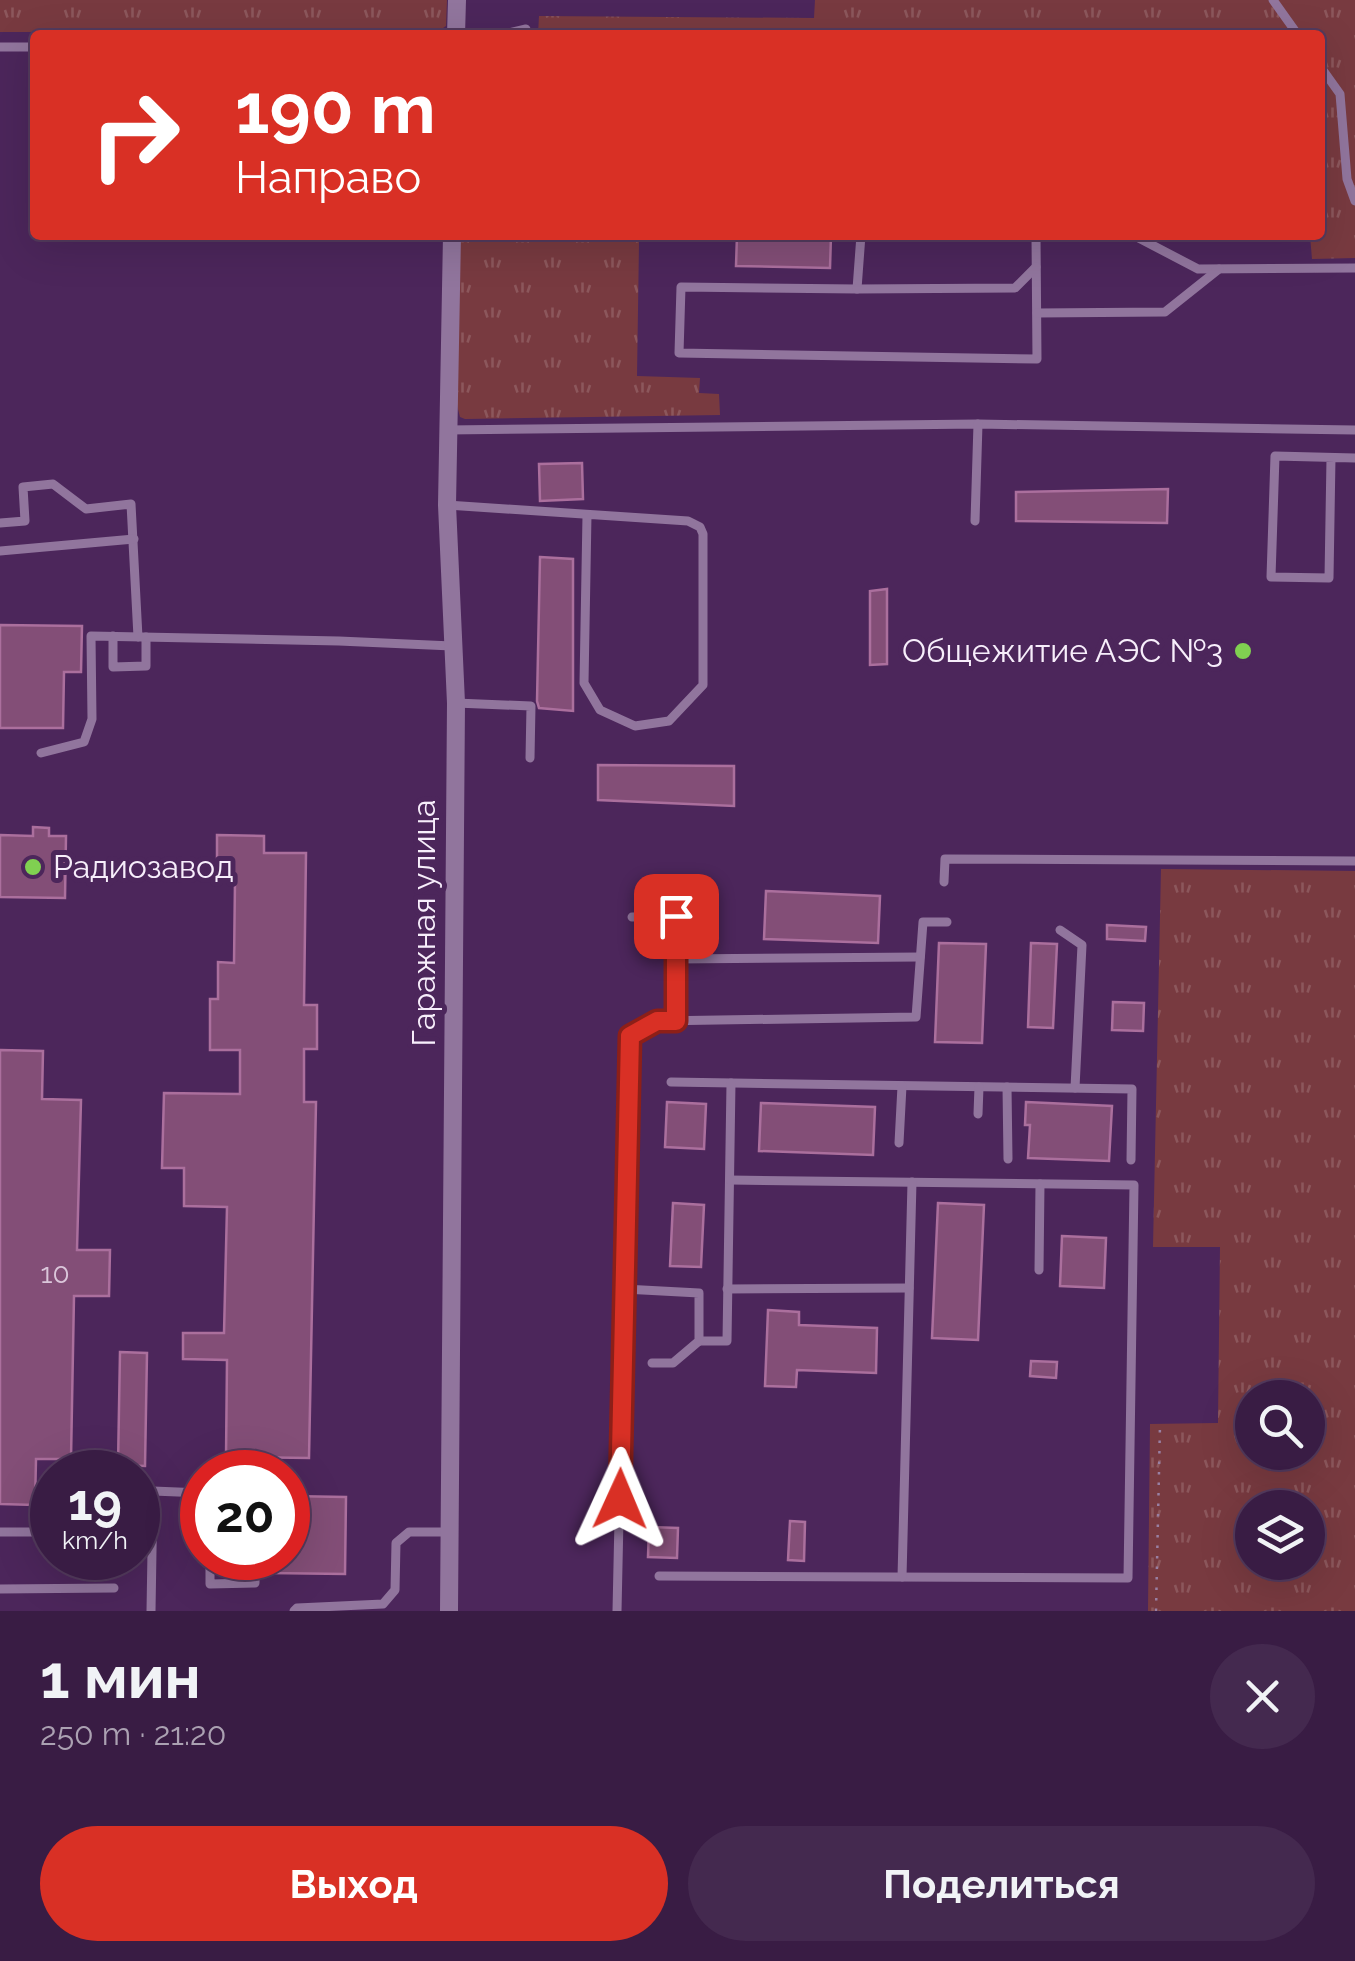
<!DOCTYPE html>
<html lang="ru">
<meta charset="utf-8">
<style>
body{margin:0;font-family:Raleway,sans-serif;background:#44294f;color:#f1f3f6;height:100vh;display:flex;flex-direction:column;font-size:38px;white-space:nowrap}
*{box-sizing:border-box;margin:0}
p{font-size:32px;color:#aba1b2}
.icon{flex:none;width:55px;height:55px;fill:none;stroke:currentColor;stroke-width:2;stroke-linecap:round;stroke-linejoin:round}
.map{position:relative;height:1611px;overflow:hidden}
.panel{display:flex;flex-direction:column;background:#391c44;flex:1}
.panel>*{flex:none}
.hud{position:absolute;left:30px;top:30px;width:1295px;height:210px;border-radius:10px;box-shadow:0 10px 40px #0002,0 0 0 2px #533a5d;background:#d93025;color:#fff;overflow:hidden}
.controls{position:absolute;left:1235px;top:1380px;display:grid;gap:20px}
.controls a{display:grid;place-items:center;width:90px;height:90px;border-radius:50%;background:#391c44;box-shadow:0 10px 40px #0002,0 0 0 2px #533a5d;font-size:50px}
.speed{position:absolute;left:30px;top:1450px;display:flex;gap:20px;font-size:50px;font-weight:700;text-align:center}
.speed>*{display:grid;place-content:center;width:130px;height:130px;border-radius:50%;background:#391c44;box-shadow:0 10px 40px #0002,0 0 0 2px #533a5d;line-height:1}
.speed small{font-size:25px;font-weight:400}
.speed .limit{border:15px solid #d22;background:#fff;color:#111}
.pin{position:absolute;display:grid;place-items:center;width:85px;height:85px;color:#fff;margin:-42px;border-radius:20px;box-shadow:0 5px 15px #0006}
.me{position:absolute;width:110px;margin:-55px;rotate:1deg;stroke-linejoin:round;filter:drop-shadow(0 0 8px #0008)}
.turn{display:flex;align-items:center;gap:35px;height:210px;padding:0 40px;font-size:45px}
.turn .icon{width:130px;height:130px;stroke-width:2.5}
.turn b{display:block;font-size:70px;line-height:85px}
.round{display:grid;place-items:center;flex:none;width:105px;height:105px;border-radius:52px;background:#44294f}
.head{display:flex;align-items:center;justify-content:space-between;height:170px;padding:0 40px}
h1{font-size:60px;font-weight:700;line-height:75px}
.cta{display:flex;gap:20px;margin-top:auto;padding:20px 40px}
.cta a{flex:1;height:115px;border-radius:60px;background:#d93025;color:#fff;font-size:40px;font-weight:700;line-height:115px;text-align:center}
.cta a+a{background:#44294f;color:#f1f3f6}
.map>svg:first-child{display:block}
.grass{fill:url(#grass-tufts);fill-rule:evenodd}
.building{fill:#834e77;stroke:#ab6f9d;stroke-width:2.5}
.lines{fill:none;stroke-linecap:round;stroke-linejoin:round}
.path{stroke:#9980a3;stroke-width:2.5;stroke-dasharray:2.5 8;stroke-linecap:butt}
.service{stroke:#91759d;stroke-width:9}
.minor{stroke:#91759d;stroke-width:18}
.route-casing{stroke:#8d1f18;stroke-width:25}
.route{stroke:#d93025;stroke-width:18}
.poi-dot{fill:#80d051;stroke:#4c265b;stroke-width:4}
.labels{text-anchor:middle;stroke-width:10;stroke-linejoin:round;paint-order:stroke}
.number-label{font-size:28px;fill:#dac6da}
.poi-label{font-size:32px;fill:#f7eefb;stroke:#4c265b;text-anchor:end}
.street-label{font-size:32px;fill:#f7eefb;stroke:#4c265b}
</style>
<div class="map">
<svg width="1355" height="1611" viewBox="0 0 1355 1611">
<defs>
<pattern id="grass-tufts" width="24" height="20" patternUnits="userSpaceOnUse" patternTransform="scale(2.5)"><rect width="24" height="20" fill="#783a40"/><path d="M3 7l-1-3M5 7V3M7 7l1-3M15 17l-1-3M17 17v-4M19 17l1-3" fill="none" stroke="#8c575c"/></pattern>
</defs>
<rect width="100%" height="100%" fill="#4c265b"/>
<!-- grass -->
<g class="grass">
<polygon points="0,0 447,0 446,26 437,32 0,32"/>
<polygon points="815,0 1355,0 1355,258 1312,259 1310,235 1320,235 1320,35 538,35 539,16 814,18"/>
<polygon points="460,235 660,235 660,242 639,242 637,376 700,378 699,393 719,394 720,415 465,419 460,417 457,405"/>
<path d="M1161,869L1355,871V1611H1148L1150,1424L1218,1423L1220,1247H1153ZM1252,1398H1308V1452H1252ZM1252,1508H1308V1562H1252Z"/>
</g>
<!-- building -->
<g class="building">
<polygon points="737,235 831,235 830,268 736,266"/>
<polygon points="582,463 583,499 540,501 539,464"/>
<polygon points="1168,489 1167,523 1016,521 1016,492"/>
<polygon points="540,557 573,559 573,711 539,708 537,701"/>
<polygon points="887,589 887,664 870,665 870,591"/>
<polygon points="0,625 82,626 81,672 64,672 63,728 0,728"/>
<polygon points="598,765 734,766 734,806 598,800"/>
<polygon points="33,827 49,828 49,836 66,836 65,898 0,897 0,835 33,836"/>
<polygon points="217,835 264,836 264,853 306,853 304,1005 317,1005 317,1049 304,1049 304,1102 316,1102 309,1458 226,1457 227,1360 183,1359 183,1333 224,1333 227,1207 184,1206 184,1168 162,1168 164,1093 240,1094 240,1050 210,1050 210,999 218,999 218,962 234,963 235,881 217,881"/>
<polygon points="766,891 880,896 878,943 764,939"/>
<polygon points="1107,925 1146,927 1145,941 1107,939"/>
<polygon points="939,943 986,944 982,1043 935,1042"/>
<polygon points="1031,943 1057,944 1053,1028 1028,1027"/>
<polygon points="1113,1002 1144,1003 1143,1031 1112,1030"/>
<polygon points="0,1050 43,1051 42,1099 81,1100 77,1250 110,1250 109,1296 74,1296 71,1459 36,1459 35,1505 0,1504"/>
<polygon points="667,1102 706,1104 704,1149 665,1147"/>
<polygon points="1026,1102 1112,1106 1109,1161 1028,1158 1030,1125 1025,1125"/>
<polygon points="761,1103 875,1107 873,1155 759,1151"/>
<polygon points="673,1203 704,1205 701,1267 670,1266"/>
<polygon points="938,1203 984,1205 978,1340 932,1338"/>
<polygon points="1062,1236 1106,1238 1104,1288 1060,1286"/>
<polygon points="768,1310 799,1312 799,1325 877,1328 876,1373 797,1370 796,1387 765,1386"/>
<polygon points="120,1352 147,1353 145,1466 118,1465"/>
<polygon points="1031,1361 1057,1362 1056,1378 1030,1376"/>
<polygon points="288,1496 346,1497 345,1574 269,1573 269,1558 288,1558"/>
<polygon points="790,1521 805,1522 804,1561 788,1560"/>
<polygon points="649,1527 678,1528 677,1558 648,1557"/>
</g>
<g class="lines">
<!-- path -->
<polyline class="path" points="1156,1611 1160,1425"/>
<!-- service -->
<g class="service">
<polyline points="1273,0 1298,35"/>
<polyline points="500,35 526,29"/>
<polyline points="0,47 35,47"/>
<polyline points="1320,66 1340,94 1347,179 1355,201"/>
<polyline points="861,235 857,289 681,287 679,353 1037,359 1036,236"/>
<polyline points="1133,235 1198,269 1355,268"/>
<polyline points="857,289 1015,288 1036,267"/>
<polyline points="1037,313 1165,312 1219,269"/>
<polyline points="447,430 978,424 1355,430"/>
<polyline points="1331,458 1329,578 1271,577 1275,456 1355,458"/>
<polyline points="447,505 688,521 700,527 703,534 703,685 669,721 635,726 600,710 584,683 587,515"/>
<polyline points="975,521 978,424"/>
<polyline points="0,523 25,521 23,487 53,484 86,509 131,504 138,637"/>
<polyline points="0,551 134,539"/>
<polyline points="113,636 113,667 146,666 146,637"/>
<polyline points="456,703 531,706 530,758"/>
<polyline points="41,753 84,742 92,719 91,636 339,641 452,646"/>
<polyline points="944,882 945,859 1355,861"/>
<polyline points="632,917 675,916 676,1021"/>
<polyline points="1060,930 1082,945 1075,1088"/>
<polyline points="676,959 920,957"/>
<polyline points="671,1082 1132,1089 1131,1160"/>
<polyline points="1007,1087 1008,1159"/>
<polyline points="978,1114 979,1087"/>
<polyline points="899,1143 902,1086"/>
<polyline points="1039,1270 1040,1184"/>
<polyline points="727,1289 909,1288"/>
<polyline points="699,1341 727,1341 731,1083"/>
<polyline points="652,1363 673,1363 699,1341 699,1293 624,1289 629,1036 657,1021 916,1017 923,922 947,922"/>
<polyline points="0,1532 52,1532"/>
<polyline points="210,1558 210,1584 255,1583 255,1558"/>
<polyline points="659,1576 1128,1578 1134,1185 730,1180"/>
<polyline points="902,1577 912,1182"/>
<polyline points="0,1589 114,1588"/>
<polyline points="151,1611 153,1491 202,1493"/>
<polyline points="294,1611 297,1608 383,1604 395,1590 396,1543 409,1532 449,1532"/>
<polyline points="617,1611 624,1289"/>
</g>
<!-- minor -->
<g class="minor">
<polyline points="456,35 457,0"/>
<polyline points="449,1611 456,703 447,505 452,235"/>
</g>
</g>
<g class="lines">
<defs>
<polyline id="route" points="620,1499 630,1036 657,1021 676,1021 676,916"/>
</defs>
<!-- route casing -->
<use href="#route" class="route-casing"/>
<!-- route -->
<use href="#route" class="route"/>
</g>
<!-- markers -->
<g class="poi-dot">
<circle cx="1243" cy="651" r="10"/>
<circle cx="33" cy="867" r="10"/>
</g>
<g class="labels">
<!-- number labels -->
<g class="number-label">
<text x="55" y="1283">10</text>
</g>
<!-- poi labels -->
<g class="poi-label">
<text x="1223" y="662">Общежитие АЭС №3</text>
<text x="53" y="878" text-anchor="start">Радиозавод</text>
</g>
<!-- street labels -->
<g class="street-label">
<text transform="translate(424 923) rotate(-90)" y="11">Гаражная улица</text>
</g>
</g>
</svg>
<div class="controls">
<a><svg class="icon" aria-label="search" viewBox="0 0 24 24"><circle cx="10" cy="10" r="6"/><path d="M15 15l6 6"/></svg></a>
<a><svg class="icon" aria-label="layers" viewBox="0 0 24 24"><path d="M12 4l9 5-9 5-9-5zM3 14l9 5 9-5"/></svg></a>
</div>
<div class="speed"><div>19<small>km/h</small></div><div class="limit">20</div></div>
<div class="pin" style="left:676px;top:916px;background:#d93025"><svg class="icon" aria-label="arrive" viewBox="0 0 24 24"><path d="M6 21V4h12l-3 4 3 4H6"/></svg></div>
<svg class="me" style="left:620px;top:1499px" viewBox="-20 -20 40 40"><path d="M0-17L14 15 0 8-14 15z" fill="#d93025" stroke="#fff" stroke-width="4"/></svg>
<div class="hud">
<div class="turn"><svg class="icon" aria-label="right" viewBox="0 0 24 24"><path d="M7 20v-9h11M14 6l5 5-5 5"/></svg><div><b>190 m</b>Направо</div></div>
</div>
</div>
<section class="panel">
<div class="head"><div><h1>1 мин</h1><p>250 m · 21:20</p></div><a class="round"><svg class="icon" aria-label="close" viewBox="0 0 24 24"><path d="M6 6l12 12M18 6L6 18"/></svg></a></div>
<div class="cta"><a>Выход</a><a>Поделиться</a></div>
</section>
